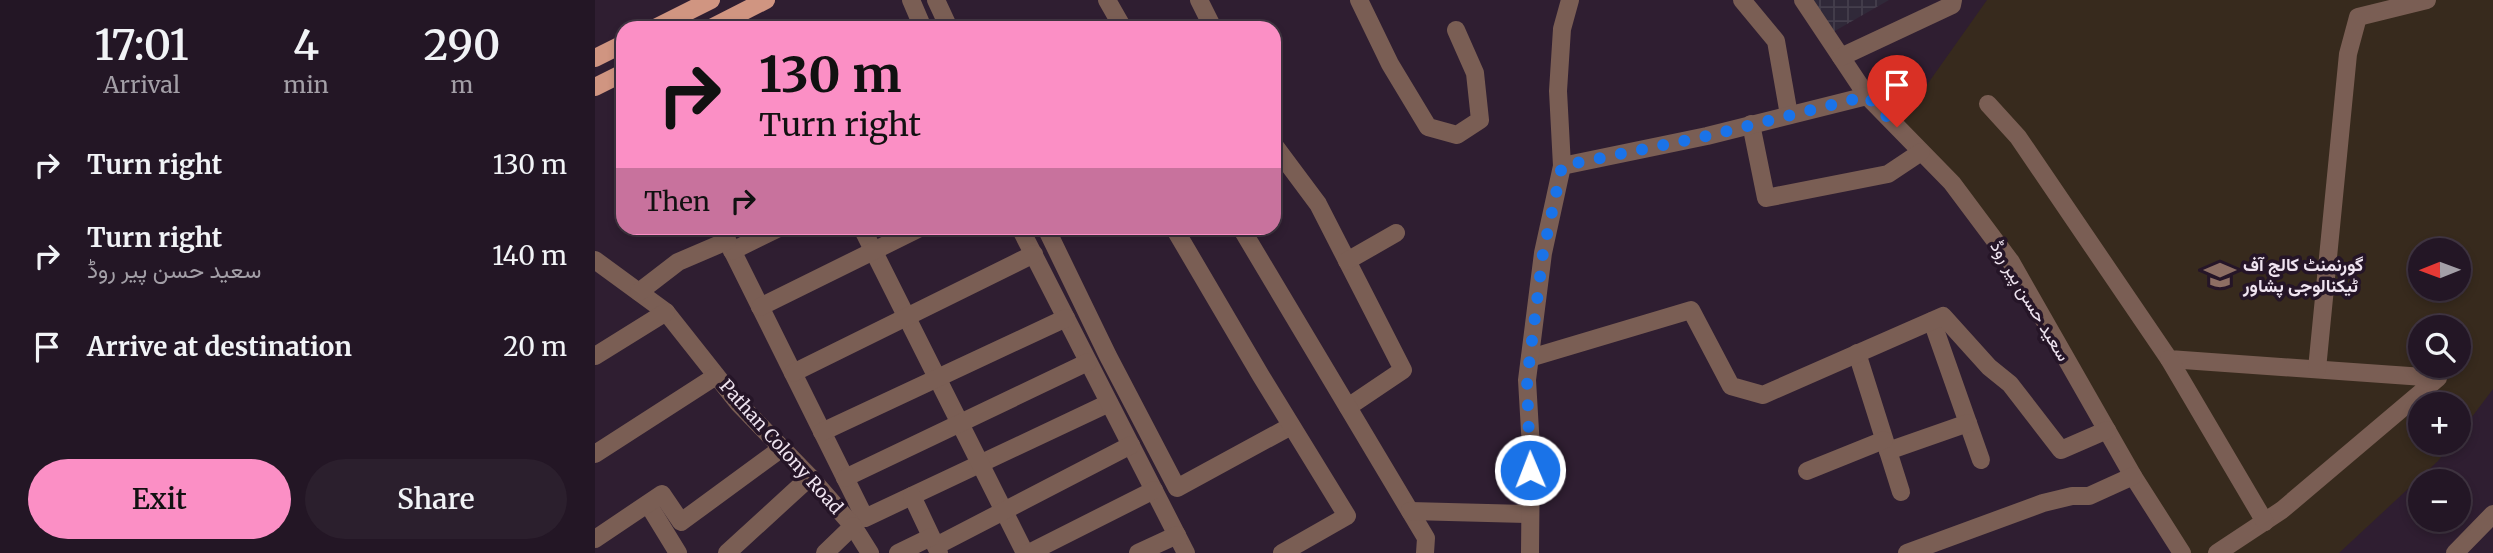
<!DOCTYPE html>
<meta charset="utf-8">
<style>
body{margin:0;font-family:Merriweather,Vazirmatn,serif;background:#2b1f2d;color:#f1f3f6;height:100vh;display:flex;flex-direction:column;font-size:26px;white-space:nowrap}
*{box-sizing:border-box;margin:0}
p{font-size:23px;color:#a39fa7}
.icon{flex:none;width:38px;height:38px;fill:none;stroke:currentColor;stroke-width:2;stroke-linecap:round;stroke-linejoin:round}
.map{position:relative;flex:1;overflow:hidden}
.panel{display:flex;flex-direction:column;background:#231625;width:595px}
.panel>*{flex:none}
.guide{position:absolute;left:21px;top:21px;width:665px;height:214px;border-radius:21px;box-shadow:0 4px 10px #0003,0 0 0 2px #403542;background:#fb8fc5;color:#111;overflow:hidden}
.needle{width:46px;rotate:269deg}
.tools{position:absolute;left:1813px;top:238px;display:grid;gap:14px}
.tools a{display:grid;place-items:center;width:63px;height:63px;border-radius:50%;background:#231625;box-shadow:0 4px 10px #0003,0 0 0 2px #403542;font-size:35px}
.pin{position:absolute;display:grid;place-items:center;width:60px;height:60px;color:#fff;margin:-72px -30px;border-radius:50% 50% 50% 0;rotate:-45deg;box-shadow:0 0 7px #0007}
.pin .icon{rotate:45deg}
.me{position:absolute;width:77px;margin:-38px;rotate:359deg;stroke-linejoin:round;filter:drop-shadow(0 0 5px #0008)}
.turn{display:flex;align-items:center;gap:24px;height:147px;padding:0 28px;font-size:32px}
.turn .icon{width:91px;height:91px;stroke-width:2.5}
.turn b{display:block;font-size:49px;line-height:60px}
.then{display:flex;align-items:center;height:66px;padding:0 28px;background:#0003;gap:14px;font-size:26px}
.eta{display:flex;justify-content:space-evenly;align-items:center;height:119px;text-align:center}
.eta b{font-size:42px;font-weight:600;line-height:49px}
.button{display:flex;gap:14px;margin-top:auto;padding:14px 28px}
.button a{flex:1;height:80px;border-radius:42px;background:#fb8fc5;color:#111;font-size:28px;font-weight:600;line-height:80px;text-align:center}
.button a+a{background:#2b1f2d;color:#f1f3f6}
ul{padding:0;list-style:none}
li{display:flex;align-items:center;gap:21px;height:91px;padding:0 28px}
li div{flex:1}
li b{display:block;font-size:26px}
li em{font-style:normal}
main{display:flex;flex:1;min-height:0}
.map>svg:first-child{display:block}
.industrial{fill:url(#industrial-grid)}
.education{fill:#372a1d;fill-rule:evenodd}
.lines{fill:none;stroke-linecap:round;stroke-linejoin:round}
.minor{stroke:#7a5e54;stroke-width:18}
.major{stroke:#d09581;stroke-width:18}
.route{stroke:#1a73e8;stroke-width:12;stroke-dasharray:0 21.6}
.labels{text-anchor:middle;stroke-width:7;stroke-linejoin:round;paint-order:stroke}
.poi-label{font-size:18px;font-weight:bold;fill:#efe4f0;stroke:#251527;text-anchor:start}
.street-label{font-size:18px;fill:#efe4f0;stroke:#251527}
</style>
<main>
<section class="panel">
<div class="eta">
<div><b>17:01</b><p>Arrival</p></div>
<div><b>4</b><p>min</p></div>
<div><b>290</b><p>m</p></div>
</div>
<ul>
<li><svg class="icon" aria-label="right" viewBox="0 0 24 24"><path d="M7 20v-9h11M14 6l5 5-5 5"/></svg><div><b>Turn right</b></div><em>130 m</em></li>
<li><svg class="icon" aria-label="right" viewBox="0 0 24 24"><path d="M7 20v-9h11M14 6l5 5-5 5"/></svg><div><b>Turn right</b><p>سعید حسن پیر روڈ</p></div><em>140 m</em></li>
<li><svg class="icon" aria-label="arrive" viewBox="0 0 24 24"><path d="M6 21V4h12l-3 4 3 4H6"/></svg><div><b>Arrive at destination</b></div><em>20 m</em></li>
</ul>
<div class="button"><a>Exit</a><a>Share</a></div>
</section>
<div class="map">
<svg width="1898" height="553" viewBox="0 0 1898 553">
<defs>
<pattern id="industrial-grid" width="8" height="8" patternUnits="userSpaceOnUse" patternTransform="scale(1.75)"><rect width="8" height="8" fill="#302939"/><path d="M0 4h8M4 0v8" fill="none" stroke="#443e4c"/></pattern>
</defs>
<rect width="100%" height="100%" fill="#2f1e31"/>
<!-- industrial -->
<polygon class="industrial" points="1214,0 1294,0 1238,32"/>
<!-- education -->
<path class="education" d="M1392,0H1898V389L1864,434V404H1825V443H1857L1843,461L1744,553H1588L1416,262L1302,127ZM1825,250H1864V289H1825ZM1825,327H1864V366H1825Z"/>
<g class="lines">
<!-- minor -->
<g class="minor">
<polyline points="316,0 328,28"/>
<polyline points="341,0 354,28"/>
<polyline points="512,0 528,28"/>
<polyline points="604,0 618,28"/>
<polyline points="764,0 795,64 833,127 862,135 885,120 880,73 861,30"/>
<polyline points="1147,0 1181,41 1194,115"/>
<polyline points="1208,0 1272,96 1357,183 1416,262 1538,476 1587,553"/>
<polyline points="1246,57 1357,5 1358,0"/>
<polyline points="1393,104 1423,137 1574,359 1843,378 1687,510 1622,553"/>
<polyline points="1156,124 1171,198 1293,174 1326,152"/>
<polyline points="679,145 723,204 808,370 753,407"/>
<polyline points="967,166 1112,136 1272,96"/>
<polyline points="126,228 270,518 514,403"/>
<polyline points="267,228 430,553"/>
<polyline points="425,228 591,553"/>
<polyline points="451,228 513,356 582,488 696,426"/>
<polyline points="579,228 666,376 752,516 687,553"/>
<polyline points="646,228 831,538 830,553"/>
<polyline points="137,251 184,228"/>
<polyline points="0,260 71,312 143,403 215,477 258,526 275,553"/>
<polyline points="752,261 801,233"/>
<polyline points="44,292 83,262 132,241"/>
<polyline points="165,307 325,228"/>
<polyline points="1337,321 1386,460"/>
<polyline points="1262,353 1306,492"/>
<polyline points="0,356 71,312"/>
<polyline points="935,358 1096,310 1136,386 1168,395 1348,316 1394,367 1415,384 1466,450 1512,430"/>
<polyline points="1574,359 1670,522"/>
<polyline points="1722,369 1753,54 1763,17 1832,0"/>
<polyline points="198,373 439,254"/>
<polyline points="227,432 471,318"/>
<polyline points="1293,451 1373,423"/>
<polyline points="0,454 121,376"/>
<polyline points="1212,471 1289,440"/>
<polyline points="250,478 493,362"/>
<polyline points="317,496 344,553"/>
<polyline points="53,504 83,553"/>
<polyline points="815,511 935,514"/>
<polyline points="0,539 67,494 86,522 187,448"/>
<polyline points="341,546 536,445"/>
<polyline points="132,553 215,477"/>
<polyline points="230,553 258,526"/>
<polyline points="303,553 336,537"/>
<polyline points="434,553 559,490"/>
<polyline points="543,553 582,535"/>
<polyline points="935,553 936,448 932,380 948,253 967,166 963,91 967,29 975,0"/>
<polyline points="1312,553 1448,503 1477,496 1494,496 1538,476"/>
<polyline points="1860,553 1898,514"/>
</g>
<!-- major -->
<g class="major">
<polyline points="60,28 116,0"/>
<polyline points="116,28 171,0"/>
<polyline points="0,58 28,44"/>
<polyline points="0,87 28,73"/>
</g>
</g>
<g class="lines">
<!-- route -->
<polyline class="route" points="935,470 932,380 948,253 967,166 1112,136 1272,96 1302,127"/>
</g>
<!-- icons -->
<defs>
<symbol id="university-bare" viewBox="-9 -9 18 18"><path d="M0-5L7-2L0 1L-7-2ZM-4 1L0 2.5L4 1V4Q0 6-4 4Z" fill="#8d6e63" stroke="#251527" stroke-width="2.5" paint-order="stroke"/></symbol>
</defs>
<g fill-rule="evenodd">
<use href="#university-bare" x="1603" y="253" width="44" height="44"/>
</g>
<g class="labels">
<!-- poi labels -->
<g class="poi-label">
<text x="1648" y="271">گورنمنٹ کالج آف<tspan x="1648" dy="21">ٹیکنالوجی پشاور</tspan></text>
</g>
<!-- street labels -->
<g class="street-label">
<text transform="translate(1435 301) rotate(59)" y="6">سعید حسن پیر روڈ</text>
<text transform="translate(186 447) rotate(48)" y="6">Pathan Colony Road</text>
</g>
</g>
</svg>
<div class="tools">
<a><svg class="needle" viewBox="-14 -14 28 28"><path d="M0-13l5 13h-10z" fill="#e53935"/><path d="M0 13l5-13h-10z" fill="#a39fa7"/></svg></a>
<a><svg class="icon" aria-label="search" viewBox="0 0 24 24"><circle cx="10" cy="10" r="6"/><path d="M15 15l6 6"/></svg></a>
<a>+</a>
<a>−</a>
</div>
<div class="pin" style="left:1302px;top:127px;background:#d93025"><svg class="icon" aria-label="arrive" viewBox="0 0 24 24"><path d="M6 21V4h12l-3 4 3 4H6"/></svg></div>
<svg class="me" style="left:935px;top:470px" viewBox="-20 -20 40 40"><circle r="17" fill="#1a73e8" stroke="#fff" stroke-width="3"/><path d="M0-11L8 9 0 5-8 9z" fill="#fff"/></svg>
<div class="guide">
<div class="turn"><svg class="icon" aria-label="right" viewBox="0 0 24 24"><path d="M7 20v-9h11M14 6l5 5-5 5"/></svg><div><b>130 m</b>Turn right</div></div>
<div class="then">Then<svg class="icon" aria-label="right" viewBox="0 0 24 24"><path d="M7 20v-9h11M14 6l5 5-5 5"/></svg></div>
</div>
</div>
</main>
